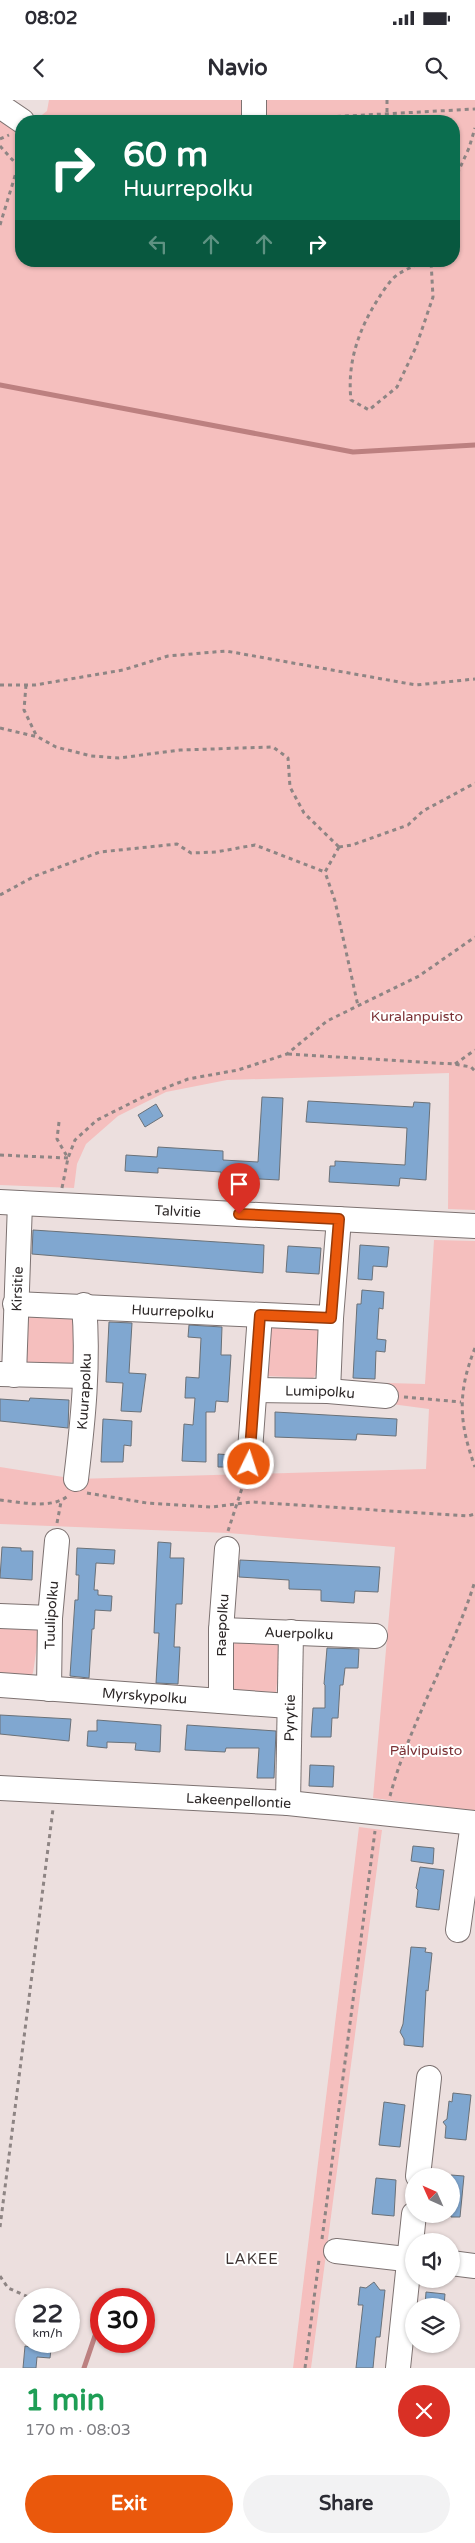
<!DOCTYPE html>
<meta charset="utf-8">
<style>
body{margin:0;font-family:"Varela Round",sans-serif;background:#f2f2f3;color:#2b2b33;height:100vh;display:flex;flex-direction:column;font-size:19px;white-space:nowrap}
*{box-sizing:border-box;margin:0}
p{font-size:16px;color:#7c7c81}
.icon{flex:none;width:28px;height:28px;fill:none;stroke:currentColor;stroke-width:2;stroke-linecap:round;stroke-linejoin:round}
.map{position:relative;height:2268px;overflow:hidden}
.details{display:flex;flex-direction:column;background:#fff;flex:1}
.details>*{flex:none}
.hud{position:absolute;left:15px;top:15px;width:445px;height:152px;border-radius:20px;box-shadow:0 1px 4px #0004;background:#0b6e4f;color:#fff;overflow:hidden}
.needle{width:32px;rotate:315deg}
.tools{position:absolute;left:405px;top:2068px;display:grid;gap:10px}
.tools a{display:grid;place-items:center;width:55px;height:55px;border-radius:50%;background:#fff;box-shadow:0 1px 4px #0004;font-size:25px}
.speed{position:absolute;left:15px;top:2188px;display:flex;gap:10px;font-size:25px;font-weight:700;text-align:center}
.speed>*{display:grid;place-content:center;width:65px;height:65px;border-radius:50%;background:#fff;box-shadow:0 1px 4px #0004;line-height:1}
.speed small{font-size:12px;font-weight:400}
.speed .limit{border:8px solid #d22;background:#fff;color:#111}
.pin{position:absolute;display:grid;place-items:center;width:42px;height:42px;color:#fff;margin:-51px -21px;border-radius:50% 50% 50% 0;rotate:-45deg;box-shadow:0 0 5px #0007}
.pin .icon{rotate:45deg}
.me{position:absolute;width:55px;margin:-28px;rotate:4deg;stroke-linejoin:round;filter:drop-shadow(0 0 4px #0008)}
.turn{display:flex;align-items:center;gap:18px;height:105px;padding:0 25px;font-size:22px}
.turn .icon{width:65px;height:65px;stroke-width:2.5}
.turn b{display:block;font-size:35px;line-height:42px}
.lanes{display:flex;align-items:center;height:48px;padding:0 25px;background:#0003;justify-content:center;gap:25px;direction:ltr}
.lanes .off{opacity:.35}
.round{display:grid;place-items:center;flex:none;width:52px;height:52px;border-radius:26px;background:#f2f2f3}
.head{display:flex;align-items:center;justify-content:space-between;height:85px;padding:0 25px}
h1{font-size:30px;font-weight:700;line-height:38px;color:#1e9e55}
.cta{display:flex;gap:10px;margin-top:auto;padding:10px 25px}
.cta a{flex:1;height:58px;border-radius:30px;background:#ea580c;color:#fff;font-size:20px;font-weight:700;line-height:58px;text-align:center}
.cta a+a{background:#f2f2f3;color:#2b2b33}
.status{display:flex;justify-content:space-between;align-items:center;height:35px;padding:0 25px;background:#fff;direction:ltr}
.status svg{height:14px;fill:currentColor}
header{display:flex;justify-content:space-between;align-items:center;height:65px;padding:0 25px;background:#fff;font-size:22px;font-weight:700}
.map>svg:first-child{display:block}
.green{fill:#f5bfbe;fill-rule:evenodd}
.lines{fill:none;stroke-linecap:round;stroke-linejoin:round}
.stream{stroke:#bc8080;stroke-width:5}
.building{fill:#80a7d0;stroke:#6a7178}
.minor-casing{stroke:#7d7271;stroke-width:26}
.path{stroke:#8e8584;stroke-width:3;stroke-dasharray:4 4;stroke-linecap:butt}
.minor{stroke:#fff;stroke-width:24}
.route-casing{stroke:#983908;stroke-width:12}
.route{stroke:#ea580c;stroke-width:9}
.labels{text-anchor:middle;stroke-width:4;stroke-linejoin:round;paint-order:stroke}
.park-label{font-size:14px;fill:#7a3034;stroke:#fff}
.street-label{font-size:14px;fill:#2c2727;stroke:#fff}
.neighbourhood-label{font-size:15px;letter-spacing:1px;fill:#3f3534;stroke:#fff}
</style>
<div class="status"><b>08:02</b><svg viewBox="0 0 49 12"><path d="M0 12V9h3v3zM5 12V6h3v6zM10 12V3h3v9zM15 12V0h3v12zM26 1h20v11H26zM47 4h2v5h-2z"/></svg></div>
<header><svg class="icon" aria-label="back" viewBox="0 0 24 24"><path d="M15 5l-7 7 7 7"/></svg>Navio<svg class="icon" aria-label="search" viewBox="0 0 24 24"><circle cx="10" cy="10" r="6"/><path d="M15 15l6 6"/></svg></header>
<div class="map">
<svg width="475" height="2268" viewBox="0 0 475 2268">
<rect width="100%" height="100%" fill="#ecdfde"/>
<!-- green -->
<g class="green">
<path d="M0,0H12L38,18L47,11L49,0H475V1110L448,1109L449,973L227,980L166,992L118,1016L86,1044L77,1064L74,1088L0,1085ZM21,21H454V161H21Z"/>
<polygon points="434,1140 475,1141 475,1711 373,1698 395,1447 228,1433 0,1424 0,1367 76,1379 426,1369 429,1309 384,1303 387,1283 425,1284"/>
<path d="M73,1210L75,1260C61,1271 41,1266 25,1263L22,1211Z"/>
<polygon points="268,1227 323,1227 316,1275 313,1278 265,1276"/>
<polygon points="0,1523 37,1528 39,1532 33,1573 29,1578 0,1576"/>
<polygon points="232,1540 278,1541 281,1545 276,1592 231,1591"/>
<polygon points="359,1727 382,1730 311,2268 293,2268"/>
</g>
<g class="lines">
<!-- stream -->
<g class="stream">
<polyline points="0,285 353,352 475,345"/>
<polyline points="84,2268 98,2227"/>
</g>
</g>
<!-- building -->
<g class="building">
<polygon points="262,997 283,998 279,1080 221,1077 221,1072 158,1068 158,1073 125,1071 126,1055 157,1057 158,1047 223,1051 223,1060 258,1062"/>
<polygon points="308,1001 413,1007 414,1002 430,1003 426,1080 400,1078 399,1086 329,1082 330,1066 335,1066 335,1061 405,1065 407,1028 306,1022"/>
<polygon points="156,1004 163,1016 145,1027 138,1015"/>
<polygon points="33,1130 264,1145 263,1173 32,1154"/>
<polygon points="360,1145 389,1147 387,1167 373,1166 372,1180 358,1179"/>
<polygon points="288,1146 321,1148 319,1174 286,1172"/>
<polygon points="362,1190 384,1192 383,1209 379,1208 377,1239 386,1240 385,1252 376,1251 375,1279 353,1278 357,1204 361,1204"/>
<polygon points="109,1222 132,1223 129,1273 146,1274 141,1312 121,1311 123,1283 106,1282"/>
<polygon points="189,1225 222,1227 221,1255 231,1255 228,1302 216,1301 215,1312 206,1312 206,1362 182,1361 184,1324 193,1325 195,1298 185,1298 186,1277 199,1278 201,1238 188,1237"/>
<polygon points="30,1298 69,1300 68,1328 0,1321 0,1299 29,1301"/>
<polygon points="275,1312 397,1319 396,1336 357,1334 356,1340 275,1337"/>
<polygon points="103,1319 132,1321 131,1346 124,1345 123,1362 101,1362"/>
<polygon points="218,1354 232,1355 231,1367 218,1367"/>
<polygon points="158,1442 171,1443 170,1458 184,1458 182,1504 176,1504 174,1547 180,1547 178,1584 156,1583 159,1533 154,1533"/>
<polygon points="2,1447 21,1448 21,1451 33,1451 32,1480 0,1478"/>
<polygon points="77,1448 115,1450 114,1464 96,1463 94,1490 98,1490 98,1495 112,1496 111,1511 95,1510 94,1529 92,1529 89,1578 70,1576 75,1500 78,1500 79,1475 76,1475"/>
<polygon points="240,1460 380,1467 378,1492 355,1491 354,1503 321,1501 321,1490 289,1489 289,1480 239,1477"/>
<polygon points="327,1548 359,1549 358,1568 345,1568 343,1585 340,1585 338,1618 332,1618 331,1637 311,1637 313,1608 325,1608 325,1585 324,1584"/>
<polygon points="0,1615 71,1619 69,1641 0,1634"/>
<polygon points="97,1620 161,1625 160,1652 135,1650 136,1643 107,1642 107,1648 87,1646 88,1631 97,1631"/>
<polygon points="187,1625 276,1631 274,1678 257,1678 259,1648 226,1648 225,1652 185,1650"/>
<polygon points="310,1665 334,1666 333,1687 309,1686"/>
<polygon points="413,1746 434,1748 433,1764 411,1761"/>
<polygon points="420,1767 444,1770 439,1810 416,1807 418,1790 416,1788"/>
<polygon points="411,1847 426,1848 425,1852 432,1853 428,1891 426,1890 423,1947 404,1945 404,1939 400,1932 403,1924"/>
<polygon points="453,1993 471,1995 466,2040 445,2038 446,2026 443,2022 447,2019 449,2001 452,2002"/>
<polygon points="384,2002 405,2005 400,2047 379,2045"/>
<polygon points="451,2075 464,2076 460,2117 451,2117"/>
<polygon points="376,2078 396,2080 394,2116 372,2114"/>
<polygon points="374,2182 380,2190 385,2190 380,2237 376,2237 373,2268 356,2268 363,2205 358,2205 360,2187 366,2188"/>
<polygon points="426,2192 445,2194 444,2206 425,2206"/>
<polygon points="30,2241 52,2241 50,2258 37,2257 36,2268 23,2268 25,2246 30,2247"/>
</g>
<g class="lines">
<defs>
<g id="minor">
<polyline points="254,0 254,21"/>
<polyline points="0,6 22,21"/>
<path id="s1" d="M0,1102L475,1126"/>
<path id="s2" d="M15,1204L331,1218"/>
<polyline points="0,1274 84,1276"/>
<path id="s3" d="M14,1275L20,1103"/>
<path id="s4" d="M255,1290L328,1291L386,1296"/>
<polyline points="328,1291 331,1218 339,1119"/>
<polyline points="249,1364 260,1215"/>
<path id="s5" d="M76,1379C83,1321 89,1263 84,1205"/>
<polyline points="0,1516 50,1518"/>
<path id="s6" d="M221,1530L375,1536"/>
<path id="s7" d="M0,1585L289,1606"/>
<path id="s8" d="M49,1589L50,1518L57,1441"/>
<path id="s9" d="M221,1601V1530L227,1449"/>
<path id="s10" d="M0,1688L288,1703L475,1723"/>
<path id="s11" d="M288,1703L291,1532"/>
<polyline points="458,1830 473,1723"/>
<polyline points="418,2076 429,1978"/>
<polyline points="336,2151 414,2160"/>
<polyline points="451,2163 475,2166"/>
<polyline points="398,2268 414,2114"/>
</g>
</defs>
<!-- minor casing -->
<use href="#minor" class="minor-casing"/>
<!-- path -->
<g class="path">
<polyline points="387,0 387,14"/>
<polyline points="273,20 475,9"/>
<polyline points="0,39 9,35"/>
<polyline points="0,46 18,66"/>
<polyline points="454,81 469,48 475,28"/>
<polyline points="0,125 18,66 21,64"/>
<path d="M425,161C417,165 408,168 400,173C391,178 384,190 378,199C358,231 347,263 351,300L369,310L397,287L416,247L433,197L431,161"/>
<polyline points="0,585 35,585 123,570 168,556 226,551 416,585 475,579"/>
<polyline points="26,585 24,610 37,637"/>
<polyline points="0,628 38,637 56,647 91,656 119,658 180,650 273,647 288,658 290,687 304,713 339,747"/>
<polyline points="339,747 325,772 335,801 358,906"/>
<polyline points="339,747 352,745 408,725 423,711 475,683"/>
<polyline points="0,795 35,776 100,752 177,744 191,753 216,752 255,745 325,772"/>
<polyline points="288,954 454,964 471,967 475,971"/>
<polyline points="455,964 475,950"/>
<polyline points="59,1022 57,1039 68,1058"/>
<polyline points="0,1055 68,1058"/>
<polyline points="62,1088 68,1058 75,1040 97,1020 145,996 188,979 238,970 287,954 327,921 419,876 475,837"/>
<path d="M475,1248C457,1293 459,1323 475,1367"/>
<polyline points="404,1297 461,1302"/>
<polyline points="87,1393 147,1403 212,1407 252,1402 468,1416 475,1414"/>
<path d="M0,1400C21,1402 52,1410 69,1395"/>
<polyline points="57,1423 61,1402"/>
<polyline points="228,1431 244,1382"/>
<path d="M390,1696C410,1621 452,1555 475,1481"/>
<polyline points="0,2127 53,1709"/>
<polyline points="322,2139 375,1731"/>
<polyline points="0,2176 8,2188 33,2199"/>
<polyline points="69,2214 79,2219"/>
<polyline points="305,2268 319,2160"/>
</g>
<!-- minor -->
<use href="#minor" class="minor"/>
</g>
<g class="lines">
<defs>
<polyline id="route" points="239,1114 339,1119 331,1218 260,1215 249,1364"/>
</defs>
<!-- route casing -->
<use href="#route" class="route-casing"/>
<!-- route -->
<use href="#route" class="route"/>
</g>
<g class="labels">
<!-- park labels -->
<g class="park-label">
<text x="417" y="921">Kuralanpuisto</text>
<text x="426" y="1655">Pälvipuisto</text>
</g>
<!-- street labels -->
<g class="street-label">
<text dy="5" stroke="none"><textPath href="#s1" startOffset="178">Talvitie</textPath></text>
<text dy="5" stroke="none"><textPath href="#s3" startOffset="86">Kirsitie</textPath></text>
<text dy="5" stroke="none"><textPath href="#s2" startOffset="158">Huurrepolku</textPath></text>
<text dy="5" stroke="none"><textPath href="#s5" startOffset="88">Kuurapolku</textPath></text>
<text dy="5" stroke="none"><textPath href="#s4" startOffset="65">Lumipolku</textPath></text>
<text dy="5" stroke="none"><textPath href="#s8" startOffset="74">Tuulipolku</textPath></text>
<text dy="5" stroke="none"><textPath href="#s9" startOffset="76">Raepolku</textPath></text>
<text dy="5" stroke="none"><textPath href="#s6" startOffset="78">Auerpolku</textPath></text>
<text dy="5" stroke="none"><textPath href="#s7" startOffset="145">Myrskypolku</textPath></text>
<text dy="5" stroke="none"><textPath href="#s11" startOffset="85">Pyrytie</textPath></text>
<text dy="5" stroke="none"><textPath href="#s10" startOffset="239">Lakeenpellontie</textPath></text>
</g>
<!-- neighbourhood labels -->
<g class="neighbourhood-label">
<text x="252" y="2164">LAKEE</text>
</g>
</g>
</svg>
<div class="tools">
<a><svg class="needle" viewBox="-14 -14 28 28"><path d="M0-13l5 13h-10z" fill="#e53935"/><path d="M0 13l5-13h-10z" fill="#7c7c81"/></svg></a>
<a><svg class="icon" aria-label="sound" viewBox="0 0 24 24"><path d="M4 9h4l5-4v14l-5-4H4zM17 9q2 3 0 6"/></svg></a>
<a><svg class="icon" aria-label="layers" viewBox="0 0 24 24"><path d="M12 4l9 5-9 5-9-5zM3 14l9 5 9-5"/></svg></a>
</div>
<div class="speed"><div>22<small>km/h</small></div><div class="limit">30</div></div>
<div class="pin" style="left:239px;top:1114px;background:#d93025"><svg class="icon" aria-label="arrive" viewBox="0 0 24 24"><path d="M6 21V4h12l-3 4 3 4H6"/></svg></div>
<svg class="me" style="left:249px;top:1364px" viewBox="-20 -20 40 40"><circle r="17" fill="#ea580c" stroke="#fff" stroke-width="3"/><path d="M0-11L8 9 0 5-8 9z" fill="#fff"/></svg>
<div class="hud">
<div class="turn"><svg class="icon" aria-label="right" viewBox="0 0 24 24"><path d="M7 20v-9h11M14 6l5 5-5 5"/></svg><div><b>60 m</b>Huurrepolku</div></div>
<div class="lanes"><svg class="icon off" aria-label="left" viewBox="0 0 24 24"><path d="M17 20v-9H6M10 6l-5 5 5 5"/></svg><svg class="icon off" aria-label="ahead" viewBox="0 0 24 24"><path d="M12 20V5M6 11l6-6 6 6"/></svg><svg class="icon off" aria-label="ahead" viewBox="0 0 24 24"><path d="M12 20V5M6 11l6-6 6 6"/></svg><svg class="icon" aria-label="right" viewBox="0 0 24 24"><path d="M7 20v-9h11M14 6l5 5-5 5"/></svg></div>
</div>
</div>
<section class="details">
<div class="head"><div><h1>1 min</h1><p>170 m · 08:03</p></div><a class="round" style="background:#d93025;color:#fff"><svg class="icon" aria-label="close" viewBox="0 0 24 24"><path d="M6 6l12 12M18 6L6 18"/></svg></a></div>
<div class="cta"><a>Exit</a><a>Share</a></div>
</section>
